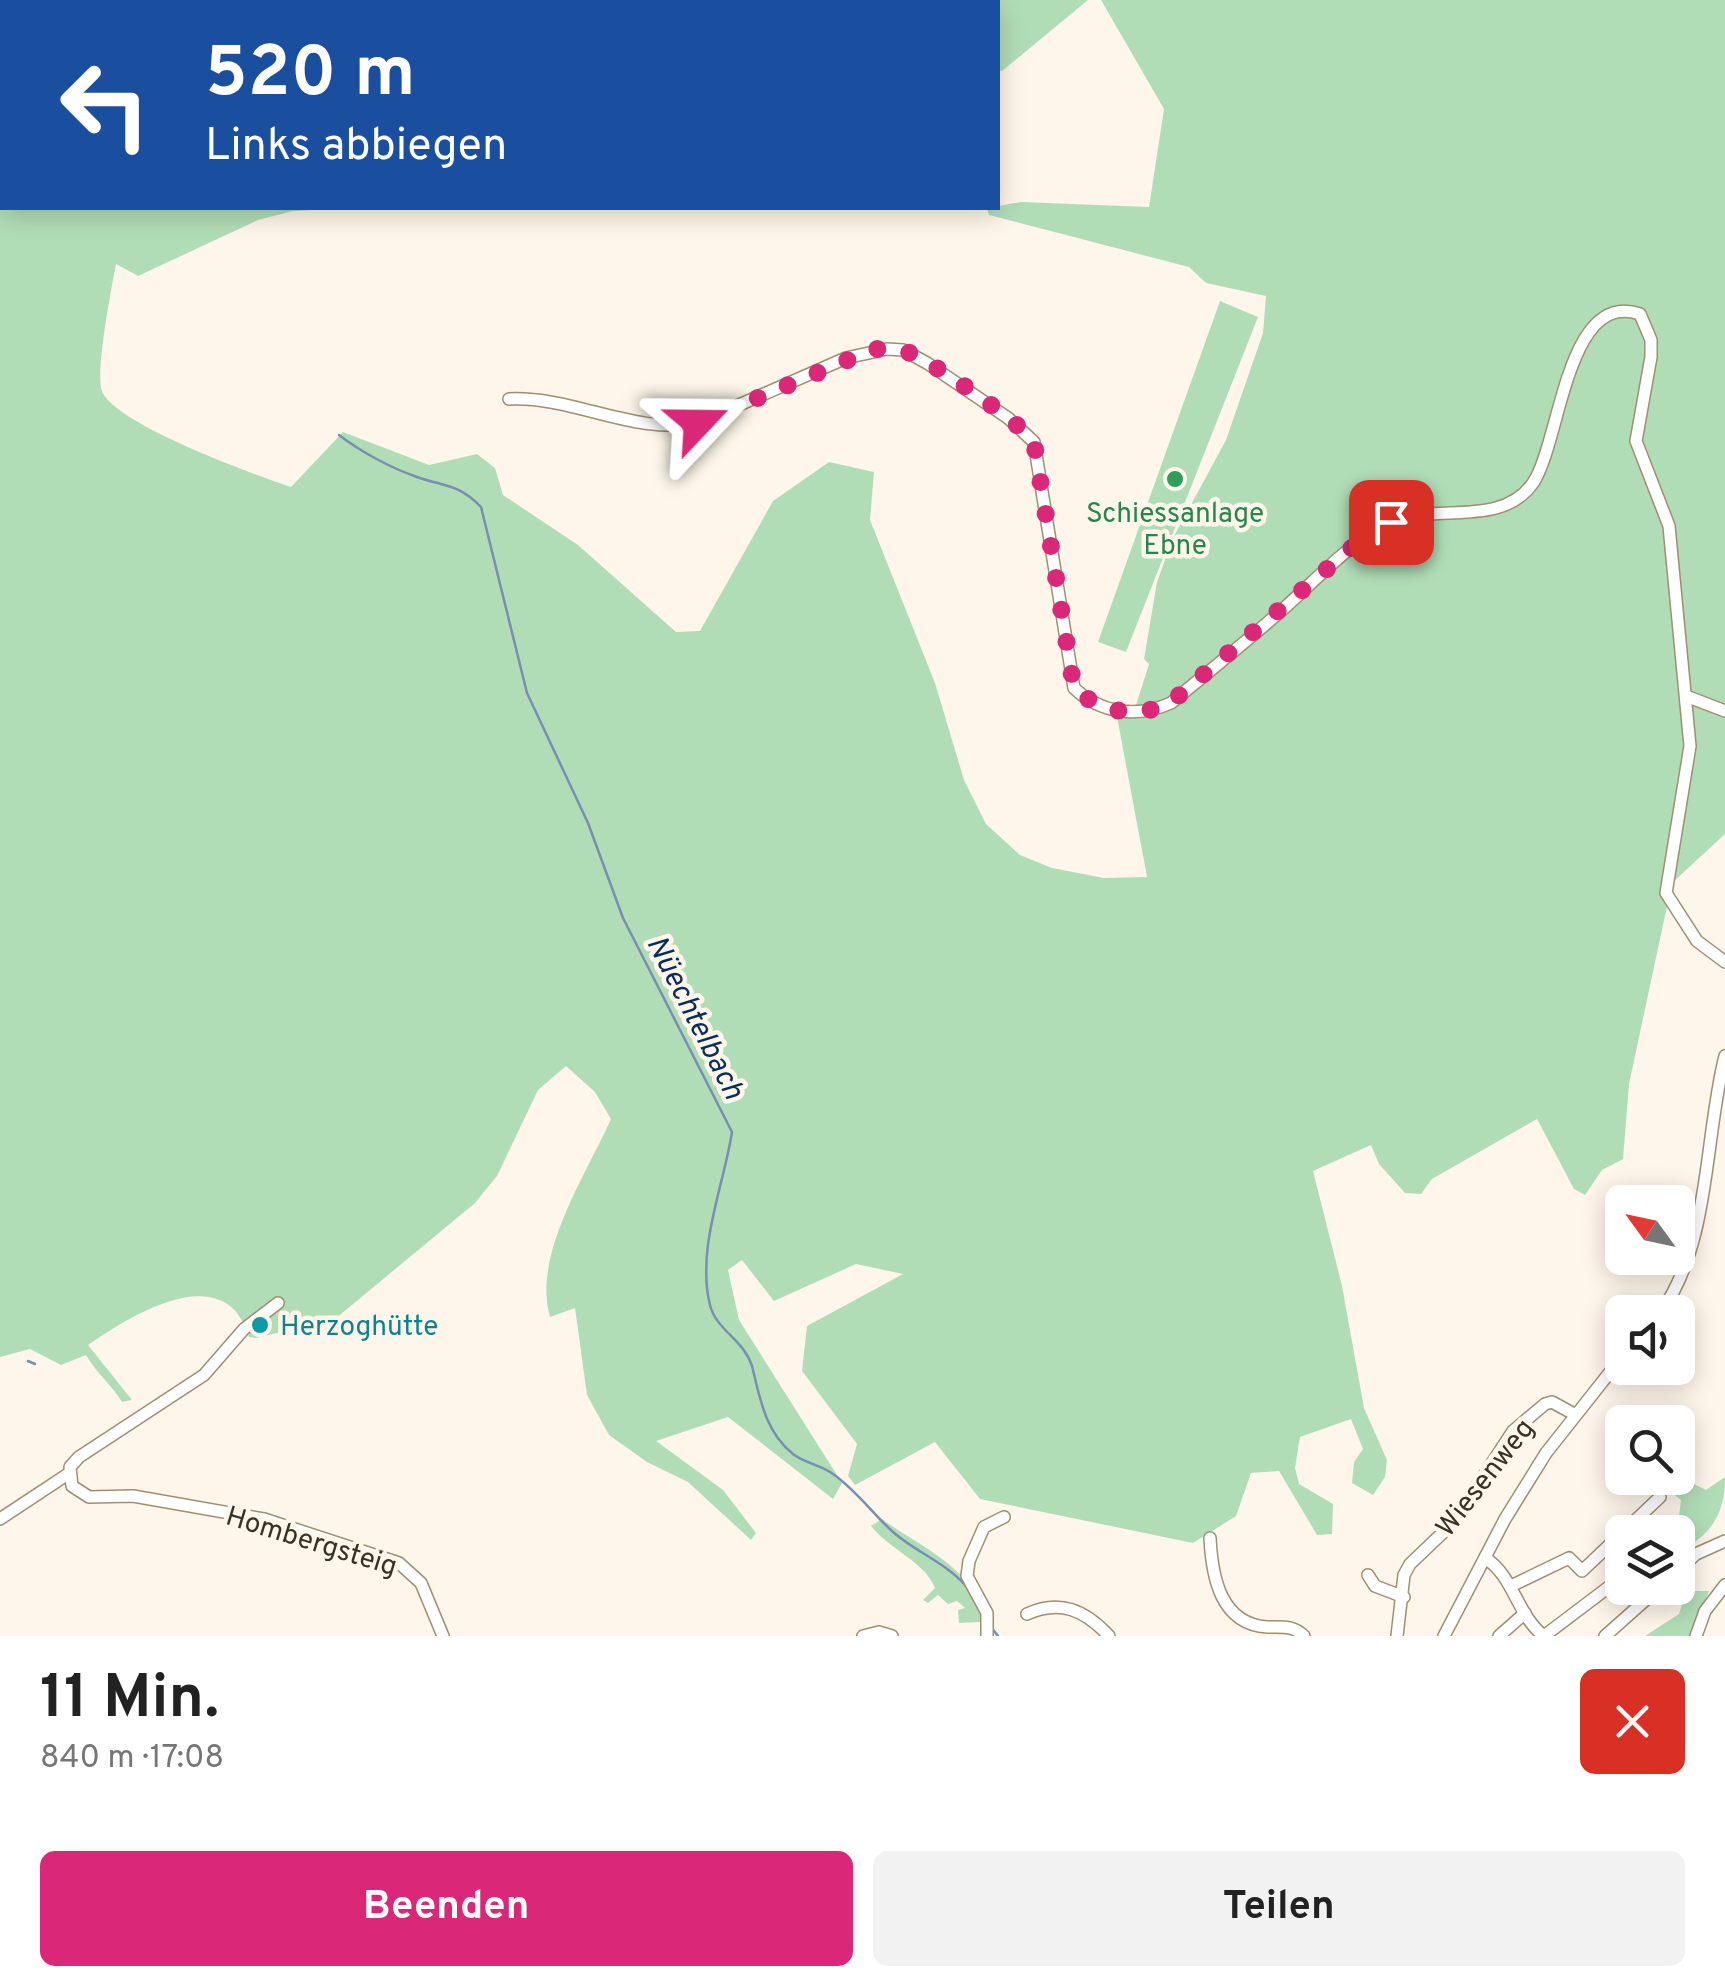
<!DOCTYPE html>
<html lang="de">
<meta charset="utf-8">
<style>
body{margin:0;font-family:Overpass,sans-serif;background:#f2f2f2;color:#222;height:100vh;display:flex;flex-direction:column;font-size:38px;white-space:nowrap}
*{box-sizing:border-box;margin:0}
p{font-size:32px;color:#767676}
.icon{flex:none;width:55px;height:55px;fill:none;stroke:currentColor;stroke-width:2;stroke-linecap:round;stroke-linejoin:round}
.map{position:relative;height:1636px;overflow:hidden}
.sheet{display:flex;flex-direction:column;background:#fff;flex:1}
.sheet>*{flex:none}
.hud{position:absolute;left:0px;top:0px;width:1000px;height:210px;box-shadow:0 5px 25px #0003;background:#1a4fa0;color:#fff;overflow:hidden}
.needle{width:65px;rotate:303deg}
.controls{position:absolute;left:1605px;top:1185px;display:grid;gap:20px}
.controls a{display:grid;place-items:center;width:90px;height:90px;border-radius:15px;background:#fff;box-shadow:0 5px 25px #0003;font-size:50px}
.pin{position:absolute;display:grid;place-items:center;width:85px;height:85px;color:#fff;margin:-42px;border-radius:20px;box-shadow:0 5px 15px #0006}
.me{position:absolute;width:110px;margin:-55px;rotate:67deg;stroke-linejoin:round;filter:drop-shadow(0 0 8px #0008)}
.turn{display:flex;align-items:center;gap:35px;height:210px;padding:0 40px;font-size:45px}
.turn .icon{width:130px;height:130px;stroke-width:2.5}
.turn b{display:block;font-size:70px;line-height:85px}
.round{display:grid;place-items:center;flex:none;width:105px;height:105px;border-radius:15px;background:#f2f2f2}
.headline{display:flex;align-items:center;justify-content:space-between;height:170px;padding:0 40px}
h1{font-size:60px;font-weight:700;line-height:75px}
.button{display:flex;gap:20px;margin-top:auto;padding:20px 40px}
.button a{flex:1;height:115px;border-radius:15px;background:#db2777;color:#fff;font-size:40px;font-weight:700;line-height:115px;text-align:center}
.button a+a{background:#f2f2f2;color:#222}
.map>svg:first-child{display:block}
.green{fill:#b1ddb6}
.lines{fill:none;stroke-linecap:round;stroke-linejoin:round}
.stream{stroke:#778fb2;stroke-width:2.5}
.minor-casing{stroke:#a08e71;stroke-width:14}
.minor{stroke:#fff;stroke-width:11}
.route{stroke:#db2777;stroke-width:18;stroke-dasharray:0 32.4}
.leisure-dot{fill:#2e9e5b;stroke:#fef6ea;stroke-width:4}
.culture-dot{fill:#0f9aa8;stroke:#fef6ea;stroke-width:4}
.labels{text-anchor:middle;stroke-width:9;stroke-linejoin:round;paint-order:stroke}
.leisure-label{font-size:28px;fill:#27864d;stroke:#fef6ea}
.culture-label{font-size:28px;fill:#0d838f;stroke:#fef6ea;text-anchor:start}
.street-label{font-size:28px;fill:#383125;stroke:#fef6ea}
.water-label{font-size:30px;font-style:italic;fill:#092c5c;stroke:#fef6ea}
</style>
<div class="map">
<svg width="1725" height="1636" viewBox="0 0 1725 1636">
<rect width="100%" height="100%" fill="#fef6ea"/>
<!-- green -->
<g class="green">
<path d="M0,0H405L2,2V208H349L293,211L258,220L138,276L116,264C111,291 97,363 101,388C107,422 256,475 291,487L343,432L429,465L477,454L495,468L503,495L578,545L676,632L700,631L773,501L829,462L874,472L870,520L935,683L964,780L986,824L1020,855L1052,868L1104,878L1147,877L1117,717L1133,715L1149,664L1144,659L1157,582L1173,538L1226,440L1263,333L1266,296L1206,283L1189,267L989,215L987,208L1021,202L1149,207L1164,109L1101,0H1725V834L1672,883L1629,1084L1623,1159L1602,1170L1585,1195L1574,1189L1537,1119L1432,1179L1421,1194L1405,1193L1379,1164L1371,1145L1313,1171L1342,1286L1364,1408L1387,1460L1385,1477L1373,1495L1352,1483L1354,1462L1363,1449L1351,1419L1300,1437L1295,1468L1299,1484L1333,1504L1332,1534L1317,1535L1279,1471L1251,1473L1236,1516L1193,1543L980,1499L935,1442L855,1485L848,1476L857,1444L802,1371L807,1326L903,1274L856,1264L774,1301L742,1260L728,1270L739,1320L842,1483L833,1499L728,1417L656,1441L723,1490L756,1533L751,1540L688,1482L647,1462L609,1435L587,1395L575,1308L550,1317C532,1255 586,1175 611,1119L595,1092L566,1066L538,1090L497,1176L475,1203L335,1319L256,1338L249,1337C225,1256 130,1316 88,1345L132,1400L122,1402C112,1385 97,1374 86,1355L61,1365L30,1349L0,1357Z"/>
<polygon points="724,0 1088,0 1002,71 998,70 998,2"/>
<polygon points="1220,301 1258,317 1126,652 1098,642"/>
<path d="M1678,1476L1706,1490L1725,1477C1725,1508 1716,1529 1688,1547L1677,1532L1681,1500L1654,1478Z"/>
<path d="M882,1519C915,1544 984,1572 981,1622L959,1623L958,1610L965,1608L957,1601L948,1604L938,1595L928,1603L923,1600L935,1588C924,1561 890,1550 871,1526Z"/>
<polygon points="1686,1591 1709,1591 1690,1636 1645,1636 1679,1614"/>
</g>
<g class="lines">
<!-- stream -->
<g class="stream">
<path d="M339,435C361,452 391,468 417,477C446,487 459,484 481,507L527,693L588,823L623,918L732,1132C724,1185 696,1249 710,1305C716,1330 744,1340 752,1366C760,1398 765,1432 793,1454C804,1463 821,1465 833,1474C856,1490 873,1514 893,1532C917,1553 945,1562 966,1586"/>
<polyline points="28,1361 35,1364"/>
<polyline points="991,1627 998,1636"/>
</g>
<defs>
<g id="minor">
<path d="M509,399C574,396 633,435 698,423L846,358L887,349L903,350L927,363L1008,418L1034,442L1074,688C1101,714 1138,718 1171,703C1208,672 1246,642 1282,610C1316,580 1349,543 1389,523C1433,502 1501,529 1533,483C1561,441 1566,289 1640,314L1651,340V357L1636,441L1669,526L1690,746L1666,893L1697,941L1725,962"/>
<polyline points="1686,696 1725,711"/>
<polyline points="278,1303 244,1329 204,1375 79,1457 70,1467 72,1486 89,1497 133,1496 264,1519 399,1563 421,1583 443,1636"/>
<path d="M1661,1312C1711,1241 1704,1139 1725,1056"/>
<polyline points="0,1519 68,1474"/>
<path d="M1210,1538C1212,1578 1221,1624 1267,1627C1282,1627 1293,1625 1304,1636"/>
<path d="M1485,1558C1514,1576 1517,1616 1544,1636L1622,1577"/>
<polyline points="1678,1571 1696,1554 1725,1541"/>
<polyline points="1368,1575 1375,1586 1404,1597"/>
<polyline points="1511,1586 1569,1558 1582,1571 1660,1497"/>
<path d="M1027,1614C1060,1599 1085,1610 1109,1636"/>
<polyline points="863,1636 879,1632 892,1636"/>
<polyline points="987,1636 987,1613 967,1576 969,1561 984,1527 1004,1517"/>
<polyline points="1397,1636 1404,1575 1410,1564 1452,1524 1513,1431 1545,1404 1552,1402 1574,1414"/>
<polyline points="1444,1636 1505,1519 1546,1453 1622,1357"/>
<polyline points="1499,1636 1525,1613"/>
<polyline points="1605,1636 1659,1588"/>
<polyline points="1696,1636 1705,1611 1725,1585"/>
</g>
</defs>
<!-- minor casing -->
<use href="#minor" class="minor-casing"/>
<!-- minor -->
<use href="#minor" class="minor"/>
</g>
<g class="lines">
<!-- route -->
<path class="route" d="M698,423L874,349C884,349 896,348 905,351C930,360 1020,422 1034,442L1074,688C1102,714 1138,718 1170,703L1355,545L1391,522"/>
</g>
<!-- markers -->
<circle class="leisure-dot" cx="1175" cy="479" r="10"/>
<circle class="culture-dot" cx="260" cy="1325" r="10"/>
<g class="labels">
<!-- leisure labels -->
<g class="leisure-label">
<text x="1175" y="522">Schiessanlage<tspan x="1175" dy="32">Ebne</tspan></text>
</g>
<!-- culture labels -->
<g class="culture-label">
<text x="280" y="1335">Herzoghütte</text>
</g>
<!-- street labels -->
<g class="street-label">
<text transform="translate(1484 1477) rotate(-52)" y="10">Wiesenweg</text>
<text transform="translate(312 1540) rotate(17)" y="10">Hombergsteig</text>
</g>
<!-- water labels -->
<g class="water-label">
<text transform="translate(696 1017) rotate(63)" y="10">Nüechtelbach</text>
</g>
</g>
</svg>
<div class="controls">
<a><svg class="needle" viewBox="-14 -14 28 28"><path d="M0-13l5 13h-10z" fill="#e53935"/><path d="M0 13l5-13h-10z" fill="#767676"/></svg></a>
<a><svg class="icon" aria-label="sound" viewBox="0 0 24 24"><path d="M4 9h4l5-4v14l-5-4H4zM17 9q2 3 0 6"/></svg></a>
<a><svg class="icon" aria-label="search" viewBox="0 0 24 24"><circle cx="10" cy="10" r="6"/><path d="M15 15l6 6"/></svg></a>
<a><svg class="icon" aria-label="layers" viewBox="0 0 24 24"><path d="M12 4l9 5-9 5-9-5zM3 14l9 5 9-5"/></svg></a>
</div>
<div class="pin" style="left:1391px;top:522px;background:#d93025"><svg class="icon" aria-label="arrive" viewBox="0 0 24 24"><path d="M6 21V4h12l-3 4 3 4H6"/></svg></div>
<svg class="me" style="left:698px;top:423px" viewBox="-20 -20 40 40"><path d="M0-17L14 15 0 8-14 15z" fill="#db2777" stroke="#fff" stroke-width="4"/></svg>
<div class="hud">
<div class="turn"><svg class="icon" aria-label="left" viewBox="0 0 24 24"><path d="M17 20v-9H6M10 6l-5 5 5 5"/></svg><div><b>520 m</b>Links abbiegen</div></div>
</div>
</div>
<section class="sheet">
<div class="headline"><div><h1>11 Min.</h1><p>840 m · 17:08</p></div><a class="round" style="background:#d93025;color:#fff"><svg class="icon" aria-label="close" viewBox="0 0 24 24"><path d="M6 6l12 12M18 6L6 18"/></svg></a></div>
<div class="button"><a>Beenden</a><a>Teilen</a></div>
</section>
